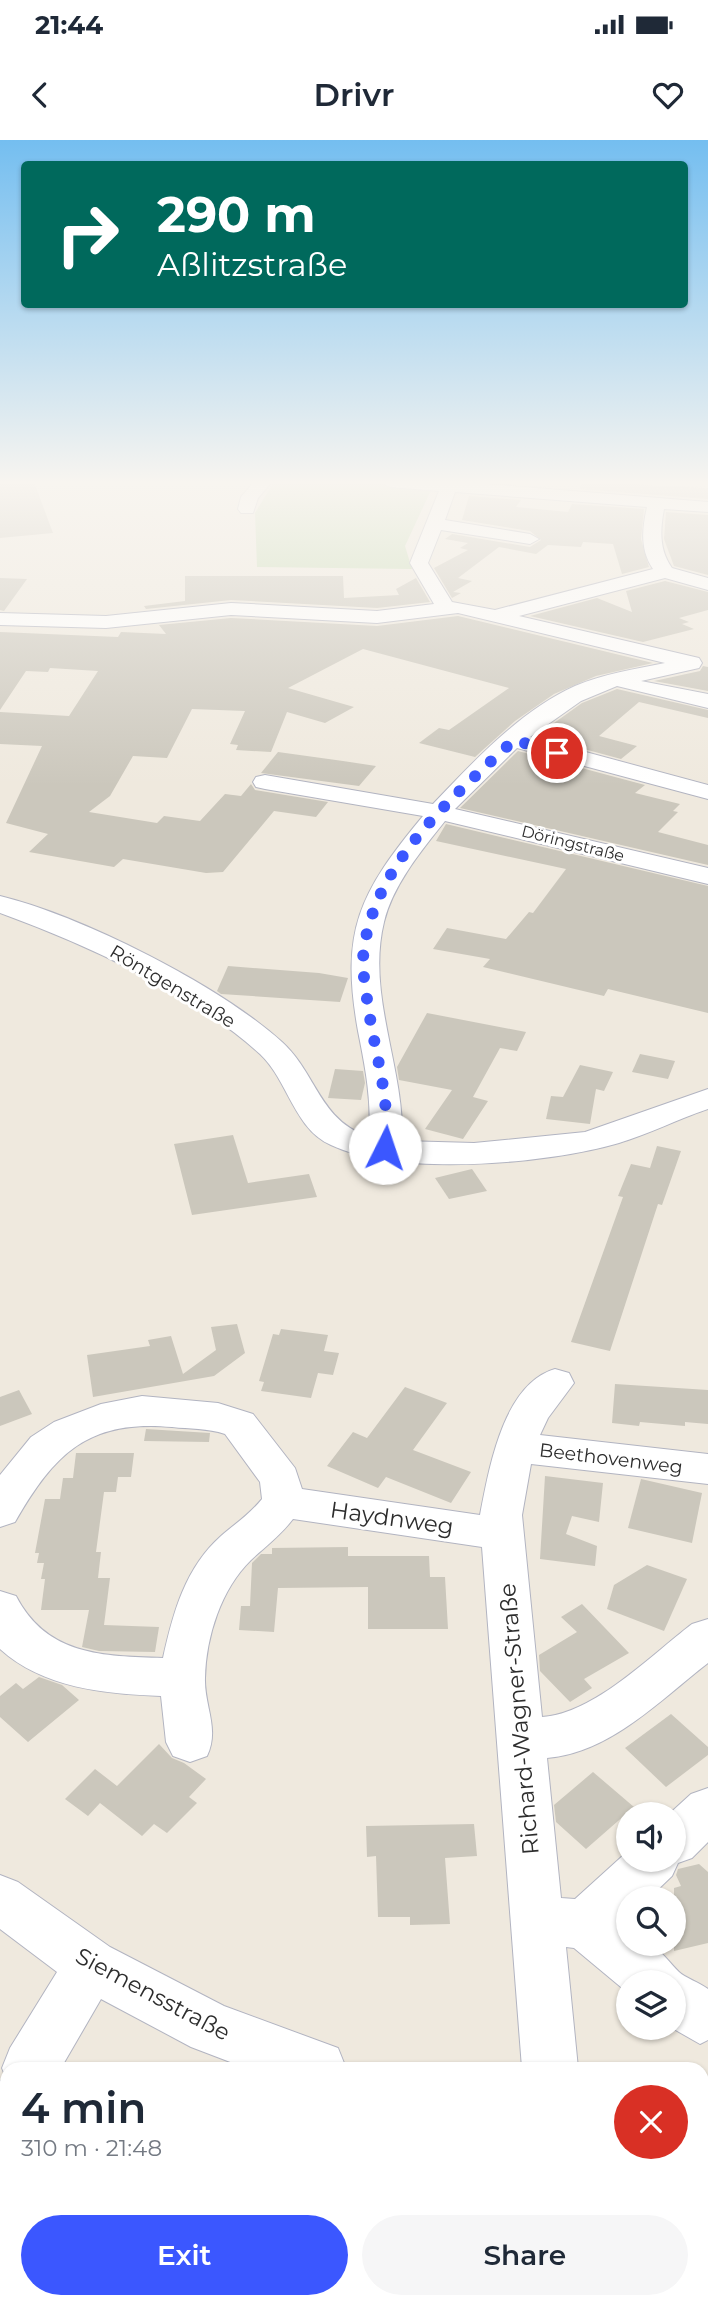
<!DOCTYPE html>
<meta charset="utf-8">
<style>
body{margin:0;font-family:Montserrat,sans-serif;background:#f6f6f7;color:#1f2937;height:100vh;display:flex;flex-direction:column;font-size:26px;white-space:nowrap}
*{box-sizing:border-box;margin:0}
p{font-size:23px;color:#747a83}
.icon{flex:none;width:38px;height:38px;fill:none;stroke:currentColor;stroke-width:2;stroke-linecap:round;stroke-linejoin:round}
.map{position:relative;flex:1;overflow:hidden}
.sheet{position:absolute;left:0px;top:1922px;width:709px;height:247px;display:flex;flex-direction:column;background:#fff;border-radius:21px 21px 0 0;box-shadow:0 2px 5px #0004}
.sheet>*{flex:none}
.banner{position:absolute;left:21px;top:21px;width:667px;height:147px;border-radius:7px;box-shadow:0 2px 5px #0004;background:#00695c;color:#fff;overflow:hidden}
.tools{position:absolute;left:616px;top:1662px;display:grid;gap:14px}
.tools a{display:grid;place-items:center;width:70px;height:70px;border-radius:50%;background:#fff;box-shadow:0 2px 5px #0004;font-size:35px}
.pin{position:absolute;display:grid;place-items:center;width:60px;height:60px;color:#fff;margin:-30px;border:4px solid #fff;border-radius:50%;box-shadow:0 2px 7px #0007}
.me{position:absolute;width:77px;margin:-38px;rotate:4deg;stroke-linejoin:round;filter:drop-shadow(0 0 5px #0008)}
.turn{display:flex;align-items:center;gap:24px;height:147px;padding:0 21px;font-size:32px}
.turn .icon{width:91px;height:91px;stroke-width:2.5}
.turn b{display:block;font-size:49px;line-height:60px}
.round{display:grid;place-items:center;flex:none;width:74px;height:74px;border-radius:37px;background:#f6f6f7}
.overview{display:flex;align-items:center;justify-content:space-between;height:119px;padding:0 21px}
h1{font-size:42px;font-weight:600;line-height:52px}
.cta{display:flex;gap:14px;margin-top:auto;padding:14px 21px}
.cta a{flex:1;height:80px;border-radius:42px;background:#3b57ff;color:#fff;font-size:28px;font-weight:600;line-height:80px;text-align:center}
.cta a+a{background:#f6f6f7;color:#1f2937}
.status{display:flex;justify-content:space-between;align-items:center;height:49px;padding:0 35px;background:#fff;direction:ltr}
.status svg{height:19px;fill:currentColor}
header{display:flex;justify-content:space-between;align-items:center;height:91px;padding:0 21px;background:#fff;font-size:32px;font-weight:600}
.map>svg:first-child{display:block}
.cemetery{fill:#c5dbb3}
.building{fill:#cbc7bc}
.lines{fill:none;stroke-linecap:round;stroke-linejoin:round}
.minor-casing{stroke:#b2b4c1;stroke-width:2}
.minor{fill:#fff;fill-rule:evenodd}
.route{stroke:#3b57ff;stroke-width:12;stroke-dasharray:0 21.6}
.labels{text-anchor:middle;stroke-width:6;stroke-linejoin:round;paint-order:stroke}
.far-street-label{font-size:16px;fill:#2d2d2d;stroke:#fff}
.street-label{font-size:19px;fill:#2d2d2d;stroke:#fff}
.near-street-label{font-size:23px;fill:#2d2d2d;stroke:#fff}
</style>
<div class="status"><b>21:44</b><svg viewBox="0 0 49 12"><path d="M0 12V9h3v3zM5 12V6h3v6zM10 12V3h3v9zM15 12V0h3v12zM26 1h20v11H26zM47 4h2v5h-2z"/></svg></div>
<header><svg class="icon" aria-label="back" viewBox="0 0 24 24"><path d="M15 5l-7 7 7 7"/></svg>Drivr<svg class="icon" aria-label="heart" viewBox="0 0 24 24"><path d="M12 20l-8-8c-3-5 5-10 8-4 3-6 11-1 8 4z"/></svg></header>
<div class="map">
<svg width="708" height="2167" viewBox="0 0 708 2167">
<rect width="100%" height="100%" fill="#efe9de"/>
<!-- cemetery -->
<polygon class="cemetery" points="274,342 359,342 432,348 405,406 412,429 257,427 255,373"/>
<!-- building -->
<g class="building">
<polygon points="0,342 34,342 53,393 0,398"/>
<polygon points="583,342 708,348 708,359 579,349"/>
<polygon points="469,356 521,360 516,367 568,372 572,364 644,369 641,399 649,427 622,434 613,404 583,402 581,407 548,405 536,414 499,407 458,438 472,441 453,452 461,453 452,458 434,428 468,410 460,408 468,403 445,399 452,394 530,407 541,400 530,391 462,380"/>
<polygon points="666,372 708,375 708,435 674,426 664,399"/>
<polygon points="185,436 343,436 344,458 399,455 396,449 416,438 430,462 377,468 231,460 146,469 144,466 185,461"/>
<polygon points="0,438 27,439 4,471 0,470"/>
<polygon points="665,441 708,452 708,470 679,478 689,482 682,484 694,489 643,502 530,476 597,458 632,472 626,451"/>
<polygon points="458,476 653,523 596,536 554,554 515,581 475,617 419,603 439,588 449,590 509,548 363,509 288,548 354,567 325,583 287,572 271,612 236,610 238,605 230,604 245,571 192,569 167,618 133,616 110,656 89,672 157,683 164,676 200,681 225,654 241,656 251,644 255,650 328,662 316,677 274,671 223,732 206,733 123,719 114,727 29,712 48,694 6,683 42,606 0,604 0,572 69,576 98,531 50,528 48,532 26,531 0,570 0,492 118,497 121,492 166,494 159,485 231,478 377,486"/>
<polygon points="703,526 708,527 708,551 654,541 700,531"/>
<polygon points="617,549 708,570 708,578 639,562 599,596 637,606 621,619 536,596 582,563"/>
<polygon points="518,611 645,645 635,653 680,664 673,671 678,672 658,692 708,705 708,725 460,668"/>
<polygon points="278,612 343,621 376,626 359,646 261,633"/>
<polygon points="446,684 708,746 708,873 608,849 604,856 483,827 490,819 433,809 447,788 506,799 529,772 533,773 566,729 436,701"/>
<polygon points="228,826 319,833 348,838 340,862 221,854 217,851"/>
<polygon points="427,873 526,892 517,911 500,908 473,957 488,961 463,999 425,989 452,950 399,940 397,927"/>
<polygon points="640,914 675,921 668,939 632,932"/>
<polygon points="580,925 613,932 604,951 596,949 590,984 546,979 551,956 563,957"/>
<polygon points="335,929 363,931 365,943 361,960 328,958"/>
<polygon points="233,995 248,1043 309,1034 317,1057 192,1075 174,1004"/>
<polygon points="657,1006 681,1011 662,1065 658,1064 610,1211 571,1202 623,1057 618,1056 631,1024 650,1028"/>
<polygon points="472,1029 487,1051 449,1059 435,1038"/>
<polygon points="237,1184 245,1213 214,1236 93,1257 87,1215 150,1206 148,1200 171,1196 183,1234 216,1210 211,1187"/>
<polygon points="281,1189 328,1195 324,1211 339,1213 333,1235 318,1233 311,1258 261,1251 264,1242 259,1241 273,1194 279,1195"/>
<polygon points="615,1244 708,1250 708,1284 685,1282 685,1286 640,1282 639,1286 612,1283"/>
<polygon points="405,1247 447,1263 413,1310 471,1332 451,1363 386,1337 378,1348 327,1326 353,1292 367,1298"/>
<polygon points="19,1250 32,1274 0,1286 0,1257"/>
<polygon points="146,1289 210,1293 209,1302 144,1301"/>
<polygon points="76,1313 134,1313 131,1337 118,1337 116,1352 104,1352 96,1412 101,1412 98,1438 110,1438 104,1485 159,1487 155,1512 99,1511 82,1507 89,1470 41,1470 45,1439 41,1439 44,1423 37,1423 39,1413 35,1413 45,1359 60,1359 63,1338 73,1338"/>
<polygon points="545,1336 603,1343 599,1382 572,1376 566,1394 597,1406 595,1426 540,1419"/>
<polygon points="641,1339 702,1353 692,1403 628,1388"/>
<polygon points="348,1407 348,1416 429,1416 430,1437 445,1437 448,1489 368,1489 368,1447 278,1448 274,1492 239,1490 241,1466 250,1466 252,1423 261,1414 272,1414 272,1408"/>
<polygon points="647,1425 687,1439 664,1491 607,1469 614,1445"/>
<polygon points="582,1464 629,1513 584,1539 592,1548 570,1562 540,1531 539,1515 577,1492 561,1477"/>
<polygon points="39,1537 62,1545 79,1560 28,1602 0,1577 0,1556 16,1543 23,1549"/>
<polygon points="671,1574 708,1607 708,1615 666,1647 625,1608"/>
<polygon points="159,1604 172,1618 184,1623 206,1639 189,1657 197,1663 167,1693 154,1684 142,1696 100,1663 88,1676 65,1659 95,1629 117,1646"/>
<polygon points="593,1632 634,1667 586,1709 556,1682 554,1665"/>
<polygon points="474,1684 477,1716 445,1718 450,1784 410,1785 410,1777 378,1777 376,1716 367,1717 366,1686"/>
<polygon points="699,1724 708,1732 708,1803 674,1811 674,1748 681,1746 676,1735 678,1729"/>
</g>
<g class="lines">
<defs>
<g id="minor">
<polygon points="254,342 272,342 258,358 253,373 241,373 238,369 241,357"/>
<path d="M382,342H460L708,362V372L664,369C660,390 659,410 672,428L708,438V450L665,438L519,476L699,518L702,523L699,528L641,541L708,554V568L617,546L581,561L530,597L708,645V659L517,608L455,669L708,728V744L445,681C421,711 393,745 384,782C366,855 405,928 402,1001L474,1003L585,992L708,949V969C678,979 649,994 619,1003C548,1024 399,1037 331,1005C294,989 288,940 260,914C193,853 85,804 0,773V756C82,776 219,845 282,902C317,934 319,980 369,997C372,961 365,926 358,891C340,791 359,753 423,676L265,649L256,647L253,642L256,637L265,635L433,664C474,621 520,571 575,546C603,534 635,529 665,523L458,473L377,483L231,475L106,488L0,485V473L106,476L231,463L377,471L434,464L410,423L439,351L390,347ZM455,352L647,367C642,389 640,410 653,429L495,470L452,462L428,423L441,390L530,404L539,399L530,394L445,380Z"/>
<path d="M555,1229L569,1233L574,1243L548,1278L540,1295L708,1314V1344L531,1324L522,1375L542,1577C594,1574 651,1515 692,1484L708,1479V1523C660,1560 610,1613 547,1618L561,1758L575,1759L628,1711V1720H674V1675H668L691,1654L708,1648V1702L692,1718L678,1723L672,1736L648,1759H628V1778L623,1783L628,1787V1804C661,1804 658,1811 679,1832C684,1837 700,1843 708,1849V1900L700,1904L672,1888L674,1843H628V1853L574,1808L566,1807L578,1928H522L482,1407L293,1379C280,1396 266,1406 251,1420C221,1449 206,1497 205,1538C204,1566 220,1589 207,1616L190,1622L173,1616L166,1602L161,1556C105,1554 43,1548 0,1509V1451L16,1456C47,1516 103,1516 163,1518C173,1473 185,1428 221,1396C236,1383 249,1375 262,1359L260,1342L225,1294C208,1288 189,1289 172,1287C88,1279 54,1314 15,1382L0,1387V1335L31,1297L54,1282L101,1264L142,1256L218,1263L253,1274L295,1328L302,1349L480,1375C489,1329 503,1244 555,1229Z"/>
<polygon points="0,1735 18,1742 110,1807 224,1866 338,1908 346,1928 246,1928 191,1907 101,1859 61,1928 7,1928 7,2005 0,2007 0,1941 6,1938 2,1928 10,1908 57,1832 0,1789"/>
<polygon points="702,1971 708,1972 708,2030 702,2029"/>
<polygon points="167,2161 232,2161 235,2167 170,2167"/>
</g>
</defs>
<!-- minor casing -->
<use href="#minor" class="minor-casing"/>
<!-- minor -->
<use href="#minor" class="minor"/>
</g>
<!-- sky -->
<linearGradient id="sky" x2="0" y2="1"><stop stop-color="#74bef0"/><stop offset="0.53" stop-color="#f8f5f0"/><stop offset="1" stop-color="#f8f5f0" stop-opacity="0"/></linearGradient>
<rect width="708" height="646" fill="url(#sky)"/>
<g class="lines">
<!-- route -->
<path class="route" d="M385,1008C391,962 376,917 369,872C366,851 361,828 364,808C377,720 453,657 514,600L557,613"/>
</g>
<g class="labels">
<!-- far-street labels -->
<g class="far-street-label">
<text transform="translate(573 703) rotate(14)" y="6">Döringstraße</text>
</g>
<!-- street labels -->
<g class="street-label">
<text transform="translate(173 846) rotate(31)" y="7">Röntgenstraße</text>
<text transform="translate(611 1318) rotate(7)" y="7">Beethovenweg</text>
</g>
<!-- near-street labels -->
<g class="near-street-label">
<text transform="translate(392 1378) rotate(8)" y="8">Haydnweg</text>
<text transform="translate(519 1579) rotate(-95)" y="8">Richard-Wagner-Straße</text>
<text transform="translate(153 1854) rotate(28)" y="8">Siemensstraße</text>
</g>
</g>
</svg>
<div class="tools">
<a><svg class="icon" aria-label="sound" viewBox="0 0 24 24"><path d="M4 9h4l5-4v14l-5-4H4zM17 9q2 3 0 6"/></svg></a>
<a><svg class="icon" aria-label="search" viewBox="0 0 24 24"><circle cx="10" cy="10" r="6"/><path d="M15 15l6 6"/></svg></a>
<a><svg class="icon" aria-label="layers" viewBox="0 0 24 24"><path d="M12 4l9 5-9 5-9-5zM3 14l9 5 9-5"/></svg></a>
</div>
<div class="pin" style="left:557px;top:613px;background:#d93025"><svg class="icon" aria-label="arrive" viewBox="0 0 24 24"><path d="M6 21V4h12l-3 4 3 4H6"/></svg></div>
<svg class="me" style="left:385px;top:1008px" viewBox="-20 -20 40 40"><circle r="19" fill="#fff"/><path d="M0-13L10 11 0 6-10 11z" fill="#3b57ff"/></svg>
<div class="banner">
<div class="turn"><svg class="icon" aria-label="right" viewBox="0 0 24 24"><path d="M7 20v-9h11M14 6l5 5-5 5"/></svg><div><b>290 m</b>Aßlitzstraße</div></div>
</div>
<section class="sheet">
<div class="overview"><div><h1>4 min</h1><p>310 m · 21:48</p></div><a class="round" style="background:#d93025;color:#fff"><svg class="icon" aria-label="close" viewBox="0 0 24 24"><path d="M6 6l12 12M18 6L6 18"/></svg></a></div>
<div class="cta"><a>Exit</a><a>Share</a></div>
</section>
</div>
